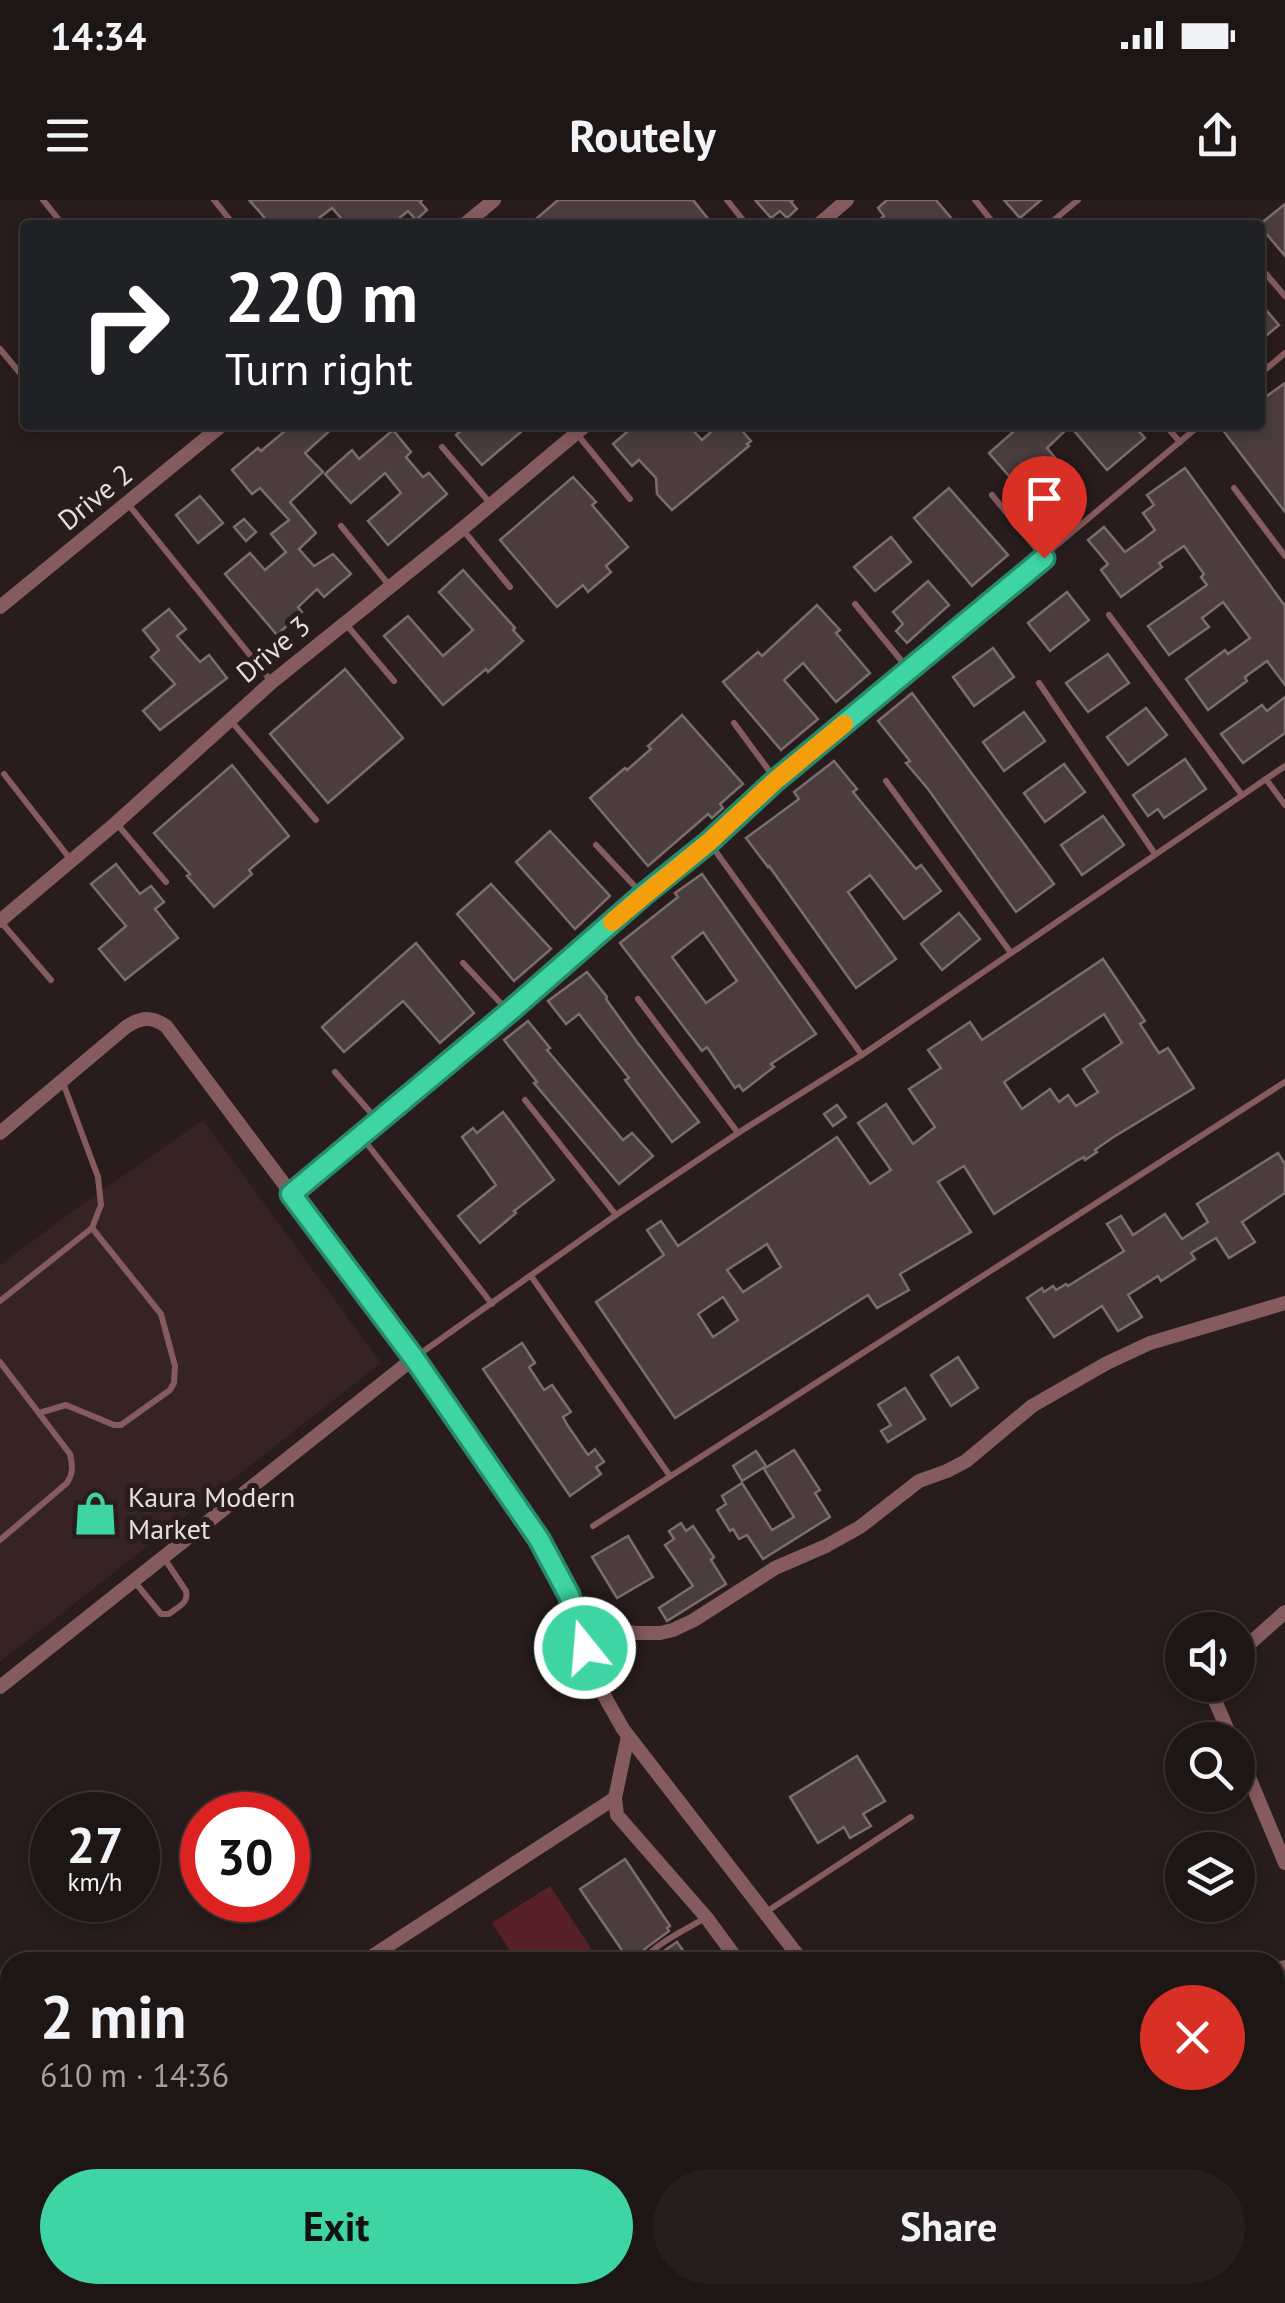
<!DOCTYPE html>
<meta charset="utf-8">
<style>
body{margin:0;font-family:"PT Sans",sans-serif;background:#261e1e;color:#f1f3f6;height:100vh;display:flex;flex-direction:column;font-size:38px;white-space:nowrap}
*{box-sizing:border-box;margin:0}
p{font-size:32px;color:#a19fa0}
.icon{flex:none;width:55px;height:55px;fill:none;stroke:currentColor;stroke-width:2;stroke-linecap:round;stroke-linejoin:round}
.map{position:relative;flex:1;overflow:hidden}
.sheet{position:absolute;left:0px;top:1752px;width:1285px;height:352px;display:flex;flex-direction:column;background:#1e1515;border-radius:30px 30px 0 0;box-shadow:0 5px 15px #0003,0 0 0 2px #3c3434}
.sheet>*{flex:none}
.top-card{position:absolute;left:20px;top:20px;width:1245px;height:210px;border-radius:10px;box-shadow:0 5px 15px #0003,0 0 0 2px #3c3434;background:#202124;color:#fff;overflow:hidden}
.fabs{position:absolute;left:1165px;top:1412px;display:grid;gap:20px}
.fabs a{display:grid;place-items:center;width:90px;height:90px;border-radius:50%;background:#1e1515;box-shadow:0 5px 15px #0003,0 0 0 2px #3c3434;font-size:50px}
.speed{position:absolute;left:30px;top:1592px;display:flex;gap:20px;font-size:50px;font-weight:700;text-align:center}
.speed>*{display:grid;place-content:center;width:130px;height:130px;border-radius:50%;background:#1e1515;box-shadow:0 5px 15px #0003,0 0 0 2px #3c3434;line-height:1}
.speed small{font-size:25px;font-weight:400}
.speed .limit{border:15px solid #d22;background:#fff;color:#111}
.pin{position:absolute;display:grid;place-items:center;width:85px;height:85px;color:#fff;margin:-102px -42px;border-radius:50% 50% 50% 0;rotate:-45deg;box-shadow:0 0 10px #0007}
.pin .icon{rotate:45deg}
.me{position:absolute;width:110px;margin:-55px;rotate:343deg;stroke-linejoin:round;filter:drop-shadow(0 0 8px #0008)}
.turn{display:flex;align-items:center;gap:35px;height:210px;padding:0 40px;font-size:45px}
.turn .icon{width:130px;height:130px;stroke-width:2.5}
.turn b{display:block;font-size:70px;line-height:85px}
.round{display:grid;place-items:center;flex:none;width:105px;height:105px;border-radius:52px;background:#261e1e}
.headline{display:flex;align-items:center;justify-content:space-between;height:170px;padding:0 40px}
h1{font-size:60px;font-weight:600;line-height:75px}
.action{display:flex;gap:20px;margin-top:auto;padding:20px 40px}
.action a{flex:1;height:115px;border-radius:60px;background:#3ed4a3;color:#111;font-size:40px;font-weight:600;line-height:115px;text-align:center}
.action a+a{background:#261e1e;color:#f1f3f6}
.status{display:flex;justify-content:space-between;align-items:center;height:70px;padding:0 50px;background:#1e1515;direction:ltr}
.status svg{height:28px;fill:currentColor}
header{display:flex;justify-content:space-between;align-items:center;height:130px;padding:0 40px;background:#1e1515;font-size:45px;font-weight:600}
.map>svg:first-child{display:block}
.built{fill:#362324}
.green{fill:#582128}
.building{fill:#4b3d3e;stroke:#7c6d6d;stroke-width:2.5;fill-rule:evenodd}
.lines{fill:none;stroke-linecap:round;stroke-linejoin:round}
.lane{stroke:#855b5d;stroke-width:6}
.street{stroke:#855b5d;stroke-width:14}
.route-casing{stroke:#288a6a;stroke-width:25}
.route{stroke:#3ed4a3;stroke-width:18}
.slow{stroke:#f59e0b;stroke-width:18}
.labels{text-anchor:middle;stroke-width:10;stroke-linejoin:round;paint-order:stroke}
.street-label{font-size:28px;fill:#e7dede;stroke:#281c1c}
.poi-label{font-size:28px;fill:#e7dede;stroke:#281c1c;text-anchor:start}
</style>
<div class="status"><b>14:34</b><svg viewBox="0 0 49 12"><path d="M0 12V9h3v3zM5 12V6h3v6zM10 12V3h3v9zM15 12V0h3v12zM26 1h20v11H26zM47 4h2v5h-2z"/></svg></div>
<header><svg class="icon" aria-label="menu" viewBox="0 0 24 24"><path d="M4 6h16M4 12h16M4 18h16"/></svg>Routely<svg class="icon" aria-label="share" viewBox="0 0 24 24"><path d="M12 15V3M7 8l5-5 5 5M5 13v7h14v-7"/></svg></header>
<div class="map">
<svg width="1285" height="2103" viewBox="0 0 1285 2103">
<rect width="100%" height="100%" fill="#281c1c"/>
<!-- built -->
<polygon class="built" points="203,920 381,1163 0,1462 0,1065 77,1008"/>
<!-- green -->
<polygon class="green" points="550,1686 600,1762 517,1762 492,1723"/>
<!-- building -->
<g class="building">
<polygon points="249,0 422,0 420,2 427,10 416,20 408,11 391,25 347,25 332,8 310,25 271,25"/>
<polygon points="558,0 693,0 713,25 529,25"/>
<polygon points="755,0 793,0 791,2 797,9 787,18 780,11 771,18"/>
<polygon points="887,0 936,0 957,25 873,25 884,16 878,8"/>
<polygon points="1004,0 1041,0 1020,18"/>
<polygon points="1285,4 1285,56 1259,25"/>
<polygon points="1260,103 1279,125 1260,141"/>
<polygon points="1285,183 1285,312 1219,225 1260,225 1260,201"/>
<polygon points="292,225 336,225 305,253 323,272 290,302 316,333 299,349 314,366 333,354 351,374 324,397 317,389 298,407 302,412 277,435 225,374 250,353 265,370 286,352 271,334 289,320 260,288 252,294 232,270 258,248 261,251"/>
<polygon points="468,225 529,225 482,265 456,235"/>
<polygon points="635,225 688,225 702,240 719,225 737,225 751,241 747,244 749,246 672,310 657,294 656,278 639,260 632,266 613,244"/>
<polygon points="1021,225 1133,225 1145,238 1107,270 1070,226 1047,248 1084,292 1048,321 989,253"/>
<polygon points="393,230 411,252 406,257 423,277 429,273 447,294 388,345 368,321 401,293 385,273 351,303 325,274 352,250 359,259"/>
<polygon points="1185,268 1285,406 1285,485 1267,461 1245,477 1247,481 1208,510 1186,479 1225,450 1228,454 1250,438 1223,402 1202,418 1209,427 1169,455 1148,426 1207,385 1201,377 1204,374 1184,346 1159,363 1162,367 1121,397 1101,370 1108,364 1088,340 1104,327 1125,352 1142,340 1155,330 1143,313 1154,305 1147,295"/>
<polygon points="573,277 596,302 592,305 628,347 606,366 611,372 588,392 583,385 557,407 500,340"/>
<polygon points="949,288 1008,355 972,386 914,318"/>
<polygon points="200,296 223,323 198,343 176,315"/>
<polygon points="244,319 256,332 246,341 234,327"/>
<polygon points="891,337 911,362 875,391 854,367"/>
<polygon points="463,370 515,428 513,430 523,441 488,472 486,469 443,505 384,436 408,416 443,456 473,430 439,392"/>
<polygon points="928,381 949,405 907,443 896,431 903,424 893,412"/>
<polygon points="1067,392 1089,420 1050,451 1028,423"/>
<polygon points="817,405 840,430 836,433 870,473 836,502 803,463 784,480 818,519 781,550 723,482 758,452 762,456"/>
<polygon points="169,409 186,429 177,436 200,462 209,455 227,478 160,530 143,511 175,484 151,457 159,450 143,430"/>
<polygon points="993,448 1014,477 974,506 953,477"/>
<polygon points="1108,454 1129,483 1088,512 1066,483"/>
<polygon points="345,469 403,538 328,603 270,534"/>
<polygon points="912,493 1054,684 1016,712 928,589 906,563 910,561 878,521"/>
<polygon points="1285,497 1285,533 1243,563 1221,534 1262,505 1267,511"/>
<polygon points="1146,508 1167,535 1128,565 1107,537"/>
<polygon points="1024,512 1045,541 1004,571 983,542"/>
<polygon points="682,515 743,584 720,604 723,608 712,618 708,614 648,666 590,598 625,568 627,570 651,549 648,546"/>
<polygon points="1185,559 1206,589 1164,618 1158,609 1148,616 1133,595"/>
<polygon points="834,561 857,589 853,592 916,669 921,665 941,691 904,719 870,675 848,692 896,759 856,788 769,666 768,667 746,638 799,599 794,592"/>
<polygon points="1064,564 1085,592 1045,622 1024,593"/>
<polygon points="232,565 289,636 249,670 252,674 214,707 187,676 190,674 154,633"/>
<polygon points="1103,616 1124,645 1082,675 1061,645"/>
<polygon points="550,631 610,696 575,729 516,662"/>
<polygon points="116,664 140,694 151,686 164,702 155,709 178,738 125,780 99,749 126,726 91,684"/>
<path d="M702,674L816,834L771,864L774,867L743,891L739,885L735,888L707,847L702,851L620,743L678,697L675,693ZM703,732L737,781L706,803L672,757Z"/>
<polygon points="491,684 551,749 514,781 457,714"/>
<polygon points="959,713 980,739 942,770 921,744"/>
<polygon points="416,743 474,813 440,843 403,801 344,852 322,827"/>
<path d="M1103,759L1145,821L1140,824L1159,853L1168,848L1194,888L1112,938L1095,950L1097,952L1085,960L1084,957L1075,962L994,1014L964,966L938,982L971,1032L900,1074L909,1090L877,1108L868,1095L675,1218L596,1102L664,1055L647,1030L661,1021L678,1046L837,937L870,984L891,970L858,923L886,904L913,944L935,927L909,889L941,868L928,850L970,822L982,840ZM1104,814L1122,843L1083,869L1098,892L1076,906L1068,895L1059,902L1050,889L1022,909L1004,882ZM767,1044L781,1067L743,1092L727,1070ZM723,1097L738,1120L713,1137L698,1114Z"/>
<polygon points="587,772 607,797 606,799 637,842 699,922 672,942 625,880 629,878 579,814 566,824 548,801"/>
<polygon points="528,821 550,848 547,850 623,940 632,933 653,956 619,984 534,883 537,882 504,840"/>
<polygon points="837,905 846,917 833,926 824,914"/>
<polygon points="503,912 554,980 514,1011 516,1013 480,1043 458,1016 496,985 462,937 473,928 477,933"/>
<polygon points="1278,953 1285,964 1285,993 1242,1022 1255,1042 1229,1058 1216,1038 1191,1053 1195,1059 1161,1081 1158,1076 1128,1095 1142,1117 1118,1131 1102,1106 1054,1137 1027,1098 1042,1088 1044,1092 1053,1086 1056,1090 1066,1084 1068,1086 1124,1051 1107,1024 1121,1016 1133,1035 1165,1014 1182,1039 1208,1022 1197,1004"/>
<polygon points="522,1143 535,1163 529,1167 544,1190 552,1185 571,1212 563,1217 568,1226 588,1255 595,1249 604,1262 596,1267 601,1274 570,1296 483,1169"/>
<polygon points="958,1157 978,1188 951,1206 931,1175"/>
<polygon points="905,1188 925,1219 888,1242 881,1231 891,1225 878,1205"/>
<polygon points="794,1250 820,1290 815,1293 830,1317 763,1359 747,1335 739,1339 733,1329 730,1331 717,1310 726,1304 722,1296 742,1283 772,1330 794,1317 764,1269"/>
<polygon points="756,1251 766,1266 742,1281 733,1266"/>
<polygon points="681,1323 686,1331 693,1326 714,1357 711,1360 726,1384 667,1421 659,1408 693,1386 665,1345 674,1339 669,1331"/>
<polygon points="628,1336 653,1377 617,1398 592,1357"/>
<polygon points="857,1556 885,1601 863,1614 871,1626 850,1638 844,1627 818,1643 790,1597"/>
<polygon points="625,1659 670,1726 667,1728 669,1731 642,1751 636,1762 630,1762 580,1689"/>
<polygon points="677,1742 691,1762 651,1762 658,1755"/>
</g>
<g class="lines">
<!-- lane -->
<g class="lane">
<polyline points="43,0 63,25"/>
<polyline points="214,0 234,25"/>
<polyline points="727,0 747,25"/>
<polyline points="975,0 995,25"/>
<polyline points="1048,25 1078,0"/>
<polyline points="1261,68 1285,96"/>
<polyline points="0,149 25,179"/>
<polyline points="1260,174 1285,153"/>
<polyline points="1165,225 1180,242"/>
<polyline points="577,234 630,299"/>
<polyline points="442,247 490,303"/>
<polyline points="1234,288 1285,356"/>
<polyline points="992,295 1044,358"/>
<polyline points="128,304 271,481"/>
<polyline points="341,326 389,385"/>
<polyline points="463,330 510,387"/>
<polyline points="855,404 909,470"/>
<polyline points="1109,415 1242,595"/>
<polyline points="345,423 394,481"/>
<polyline points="1039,483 1155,654"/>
<polyline points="231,521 316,620"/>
<polyline points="734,523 776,580"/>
<polyline points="4,574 71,660"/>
<polyline points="1266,579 1285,605"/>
<polyline points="886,581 1011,753"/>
<polyline points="117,624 166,682"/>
<polyline points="709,642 862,855"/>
<polyline points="596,645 643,695"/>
<polyline points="1,722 51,780"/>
<polyline points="463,763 509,812"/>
<polyline points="638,799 738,933"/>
<polyline points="335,872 379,922"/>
<polyline points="525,900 616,1015"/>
<polyline points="361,936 492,1104"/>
<polyline points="292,993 509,812 643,695 709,642 776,580 1200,225"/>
<polyline points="531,1076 670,1276"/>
<polyline points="0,1101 92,1028 101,1005 98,977 62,880"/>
<polyline points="414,1158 616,1015 738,933 862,855 1285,566"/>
<path d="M0,1162L70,1254C73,1266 73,1274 67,1283L0,1340"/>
<polyline points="39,1213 66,1205 114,1225 121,1225 170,1190 174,1183 175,1166 161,1114 92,1028"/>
<polyline points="593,1326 1285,882"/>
<path d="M134,1381L161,1414H169C178,1407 189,1403 186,1391L164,1358"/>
<polyline points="766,1712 911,1617"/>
<path d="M643,1762C652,1745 687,1729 705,1718"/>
</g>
<!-- street -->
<g class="street">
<polyline points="464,25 494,0"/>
<polyline points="818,25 847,0"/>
<polyline points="0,407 222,225"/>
<polyline points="0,721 116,623 272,482 462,329 586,225"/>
<path d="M0,933L126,827C141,817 151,816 166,826L414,1158L539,1339L569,1395L601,1490L623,1529L803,1762"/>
<polyline points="578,1424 636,1433 660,1433 673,1430 694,1420 775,1368 826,1346 860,1327 919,1281 947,1271 966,1261 1032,1206 1107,1163 1150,1143 1285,1103"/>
<polyline points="1238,1454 1285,1412"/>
<polyline points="1213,1485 1213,1496 1232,1540"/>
<polyline points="0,1487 414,1158"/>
<polyline points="628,1536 615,1598 617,1615 706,1717 739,1762"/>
<polyline points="1238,1551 1285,1663"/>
<polyline points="363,1762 615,1598"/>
<polyline points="1275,1770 1285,1767"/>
<polyline points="0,1973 10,1966"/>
<polyline points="335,2095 356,2095"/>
</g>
</g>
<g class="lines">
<defs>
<polyline id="route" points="585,1448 569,1395 539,1339 414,1158 291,994 509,812 643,695 709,642 776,580 1044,358"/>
</defs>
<!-- route casing -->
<use href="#route" class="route-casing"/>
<!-- route -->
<use href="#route" class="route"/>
<!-- slow -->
<polyline class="slow" points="612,722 709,642 776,580 844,524"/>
</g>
<!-- icons -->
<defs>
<symbol id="shop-bare" viewBox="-9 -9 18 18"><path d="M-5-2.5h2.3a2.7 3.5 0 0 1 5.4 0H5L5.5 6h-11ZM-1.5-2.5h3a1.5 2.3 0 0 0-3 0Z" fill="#3ed4a3" stroke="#281c1c" stroke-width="2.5" paint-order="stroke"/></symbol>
</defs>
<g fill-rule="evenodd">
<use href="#shop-bare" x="64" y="1282" width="63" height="63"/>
</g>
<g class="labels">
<!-- street labels -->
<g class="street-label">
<text transform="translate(95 297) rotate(-39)" y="10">Drive 2</text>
<text transform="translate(273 449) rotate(-40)" y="10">Drive 3</text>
</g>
<!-- poi labels -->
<g class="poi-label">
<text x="128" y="1307">Kaura Modern<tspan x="128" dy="32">Market</tspan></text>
</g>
</g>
</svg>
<div class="fabs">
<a><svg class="icon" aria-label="sound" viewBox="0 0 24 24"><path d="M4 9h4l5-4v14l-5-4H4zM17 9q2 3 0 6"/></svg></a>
<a><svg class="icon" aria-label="search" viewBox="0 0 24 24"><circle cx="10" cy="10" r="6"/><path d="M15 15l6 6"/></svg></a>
<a><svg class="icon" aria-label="layers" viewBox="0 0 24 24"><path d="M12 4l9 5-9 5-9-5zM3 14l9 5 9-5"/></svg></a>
</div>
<div class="speed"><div>27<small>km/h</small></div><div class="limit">30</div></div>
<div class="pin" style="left:1044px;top:358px;background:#d93025"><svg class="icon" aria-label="arrive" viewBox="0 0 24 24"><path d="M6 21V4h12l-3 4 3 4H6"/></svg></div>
<svg class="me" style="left:585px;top:1448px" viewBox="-20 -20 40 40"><circle r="17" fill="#3ed4a3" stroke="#fff" stroke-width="3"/><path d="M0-11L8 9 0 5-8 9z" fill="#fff"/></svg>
<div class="top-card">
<div class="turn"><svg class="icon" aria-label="right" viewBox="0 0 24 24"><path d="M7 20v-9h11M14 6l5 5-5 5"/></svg><div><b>220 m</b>Turn right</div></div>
</div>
<section class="sheet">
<div class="headline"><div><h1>2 min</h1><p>610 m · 14:36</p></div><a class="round" style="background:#d93025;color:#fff"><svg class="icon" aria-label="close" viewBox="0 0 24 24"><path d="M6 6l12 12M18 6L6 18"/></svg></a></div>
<div class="action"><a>Exit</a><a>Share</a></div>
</section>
</div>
